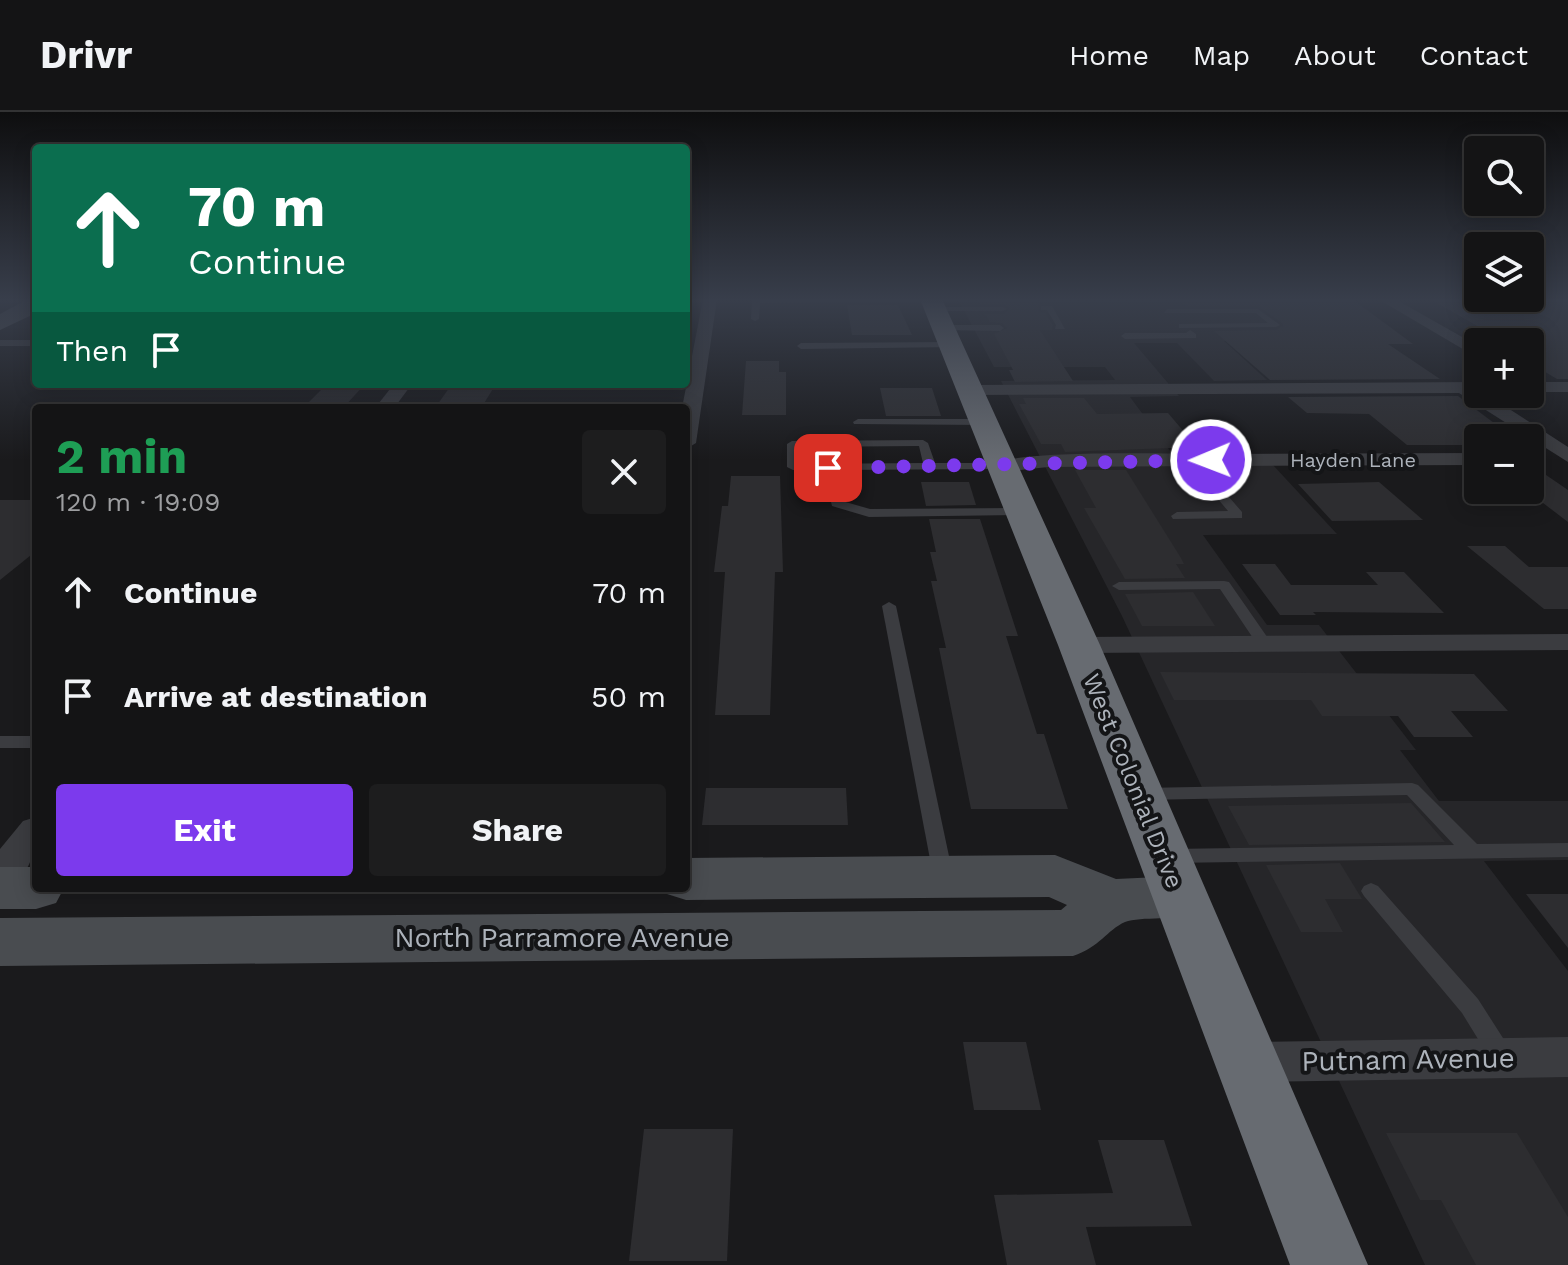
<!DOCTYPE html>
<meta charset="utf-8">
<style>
body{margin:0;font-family:"Work Sans",sans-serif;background:#1d1d1e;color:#f1f3f6;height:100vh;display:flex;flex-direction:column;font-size:30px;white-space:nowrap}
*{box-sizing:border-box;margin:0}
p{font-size:26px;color:#9d9ea0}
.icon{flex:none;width:44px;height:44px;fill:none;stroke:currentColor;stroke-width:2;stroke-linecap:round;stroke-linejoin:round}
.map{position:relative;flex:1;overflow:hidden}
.panel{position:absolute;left:32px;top:292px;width:658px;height:488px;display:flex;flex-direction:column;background:#141415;border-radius:8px;box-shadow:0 4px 20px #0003,0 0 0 2px #333334}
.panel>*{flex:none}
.guide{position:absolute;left:32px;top:32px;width:658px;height:244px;border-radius:8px;box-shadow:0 4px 20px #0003,0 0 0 2px #333334;background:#0b6e4f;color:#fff;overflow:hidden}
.controls{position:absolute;left:1464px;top:24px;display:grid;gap:16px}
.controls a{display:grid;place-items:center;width:80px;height:80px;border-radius:8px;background:#141415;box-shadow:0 4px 20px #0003,0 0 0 2px #333334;font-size:40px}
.pin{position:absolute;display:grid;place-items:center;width:68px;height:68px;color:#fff;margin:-34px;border-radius:16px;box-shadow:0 4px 12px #0006}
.me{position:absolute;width:88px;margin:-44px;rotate:269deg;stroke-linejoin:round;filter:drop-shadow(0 0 6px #0008)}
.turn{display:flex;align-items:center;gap:28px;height:168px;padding:0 24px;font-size:36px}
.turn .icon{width:104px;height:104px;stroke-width:2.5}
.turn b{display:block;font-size:56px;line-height:68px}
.then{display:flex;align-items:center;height:76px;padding:0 24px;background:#0003;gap:16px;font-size:30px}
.round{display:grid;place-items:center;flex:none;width:84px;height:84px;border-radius:8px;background:#1d1d1e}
.overview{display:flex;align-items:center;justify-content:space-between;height:136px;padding:0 24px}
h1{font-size:48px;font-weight:700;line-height:60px;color:#1e9e55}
.action{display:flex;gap:16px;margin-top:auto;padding:16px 24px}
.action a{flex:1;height:92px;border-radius:8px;background:#7c3aed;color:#fff;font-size:32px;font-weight:700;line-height:92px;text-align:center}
.action a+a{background:#1d1d1e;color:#f1f3f6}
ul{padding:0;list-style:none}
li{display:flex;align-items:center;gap:24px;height:104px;padding:0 24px}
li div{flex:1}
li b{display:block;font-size:30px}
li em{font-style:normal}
header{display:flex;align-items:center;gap:48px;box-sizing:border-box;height:112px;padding:0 40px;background:#141415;border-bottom:2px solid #333334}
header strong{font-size:38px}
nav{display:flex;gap:44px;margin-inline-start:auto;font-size:28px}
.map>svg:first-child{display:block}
.built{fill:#262629}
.building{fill:#2d2d30}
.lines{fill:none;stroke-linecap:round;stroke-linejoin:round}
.lane{fill:#3b3c40;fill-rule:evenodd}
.street{fill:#3b3c40;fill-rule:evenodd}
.secondary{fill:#494c50;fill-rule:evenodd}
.highway{fill:#676b71;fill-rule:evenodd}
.route{stroke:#7c3aed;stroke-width:14;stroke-dasharray:0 25.2}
.labels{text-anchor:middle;stroke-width:8;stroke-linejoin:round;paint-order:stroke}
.far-street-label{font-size:20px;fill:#adb3bb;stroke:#141517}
.street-label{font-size:24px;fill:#adb3bb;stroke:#141517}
.near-street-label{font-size:28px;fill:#adb3bb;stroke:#141517}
</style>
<header>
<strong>Drivr</strong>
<nav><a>Home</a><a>Map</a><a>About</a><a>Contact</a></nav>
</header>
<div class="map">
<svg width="1568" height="1153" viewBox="0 0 1568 1153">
<rect width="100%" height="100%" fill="#1a1a1c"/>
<!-- built -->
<polygon class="built" points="958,187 1281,187 1338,228 1224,229 1267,268 1214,269 1177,231 1134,231 1179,284 1130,285 1171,340 1212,340 1223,353 1273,353 1337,422 1203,423 1267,513 1319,513 1416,638 1400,638 1439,689 1568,689 1568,748 1484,749 1568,859 1568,1153 1425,1153 1122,504 1001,269 1115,268 1105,255 994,255"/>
<!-- building -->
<g class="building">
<polygon points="977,187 1038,187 1039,200 1045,201 1053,213 1052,218 1040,218 1073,269 1015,270 1009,258 1013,258 994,222 1007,216 1002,211 990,210 985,202 1004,202 1010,196 1003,192 980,192"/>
<polygon points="1178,187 1352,187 1413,232 1388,232 1440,267 1270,268 1214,219 1276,218 1283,214 1282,211 1258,194 1186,194"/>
<polygon points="1430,187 1568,187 1568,267 1557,267 1530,251 1530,228 1502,228"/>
<polygon points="847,193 898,193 912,223 852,223"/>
<polygon points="746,249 779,249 779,260 786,260 786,303 742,303"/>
<polygon points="327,272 365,272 343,296 303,296"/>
<polygon points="452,272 496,272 481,296 435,296"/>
<polygon points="880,276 932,276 941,304 886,304"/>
<polygon points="1458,284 1514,326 1478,326 1478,338 1466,333 1407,333 1369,302 1307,301 1288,285"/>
<polygon points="1023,286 1084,286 1097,302 1168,301 1197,335 1065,340 1061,332 1041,332 1019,292 1026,292"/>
<polygon points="1530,352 1568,378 1568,410 1526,378 1530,378"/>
<polygon points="1075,358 1126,358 1181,446 1184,452 1176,452 1185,466 1125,467 1084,396 1096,396"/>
<polygon points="731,364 780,364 783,460 775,460 770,603 715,603 725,460 714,460 722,394 728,394"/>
<polygon points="921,370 969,370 976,393 926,394"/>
<polygon points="1379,370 1423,408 1332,409 1298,372"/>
<polygon points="0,388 36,388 36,439 0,468"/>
<polygon points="929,407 980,407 1018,524 1006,524 1037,622 1044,622 1068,697 971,697 939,536 946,536 931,469 937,469 930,440 936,440"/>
<polygon points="1467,434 1505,434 1529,455 1568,455 1568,497 1544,497"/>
<polygon points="1242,452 1275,452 1291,473 1378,473 1366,460 1404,460 1444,501 1313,500 1316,503 1280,503"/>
<polygon points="1193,480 1215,514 1142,514 1125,482"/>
<polygon points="1160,560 1474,562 1508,599 1451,599 1473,625 1414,625 1398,604 1322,604 1311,588 1174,588"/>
<polygon points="706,676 846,676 848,713 702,713"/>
<polygon points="1411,691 1445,730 1249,733 1228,694"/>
<polygon points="1340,751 1362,787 1325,787 1343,820 1301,820 1266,753"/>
<polygon points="1526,782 1568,782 1568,836"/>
<polygon points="963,930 1026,930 1041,998 974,998"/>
<polygon points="644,1017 733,1017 727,1149 629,1149"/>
<polygon points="1386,1021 1517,1021 1568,1105 1568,1153 1476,1153 1441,1088 1420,1088"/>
<polygon points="1098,1028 1164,1028 1192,1114 1086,1115 1096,1153 1007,1153 994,1083 1113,1081"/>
</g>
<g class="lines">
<!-- lane -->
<g class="lane">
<polygon points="756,187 966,187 962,189 760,191 759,207 755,209 751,207 752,189"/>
<polygon points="1041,194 1052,194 1065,217 1055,217 1056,213 1047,198 1041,198"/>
<polygon points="946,195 1003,195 1007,197 1003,199 943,199"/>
<polygon points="1167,197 1258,197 1280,213 1276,215 1182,216 1179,216 1179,212 1268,211 1256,201 1164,201"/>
<polygon points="945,213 1000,213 1004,216 1000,219 942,218 942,214"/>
<polygon points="1190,218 1196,222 1196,226 1125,227 1121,224 1125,221 1186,221"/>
<rect x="0" y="228" width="36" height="6"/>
<polygon points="951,230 954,231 954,235 801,237 797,234 801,231"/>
<polygon points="858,307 984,307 989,310 984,313 854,312 853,310"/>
<path d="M923,328L928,331L935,351H1002L1008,354L1002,357L834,358L842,389L870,397L1023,396L1029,400L1027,403L869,405L832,394L823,358H793L787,355V332L792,329ZM919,334L923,351L798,352V335Z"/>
<polygon points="1192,346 1196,347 1242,400 1242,406 1173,407 1171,404 1177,400 1228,399 1186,349"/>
<polygon points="1224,469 1229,470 1272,532 1269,535 1259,535 1220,477 1119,478 1112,474 1119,470"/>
<polygon points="889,490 896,494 953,763 950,768 943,770 936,768 933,763 882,494"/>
<rect x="0" y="624" width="36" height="12"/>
<polygon points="1412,671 1418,673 1477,732 1568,731 1568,745 1170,751 1163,749 1160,744 1163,739 1170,737 1454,733 1407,683 1143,688 1137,686 1134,682 1137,678 1143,676"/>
<polygon points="1371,771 1378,774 1478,887 1510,937 1514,945 1510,953 1502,956 1494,953 1462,901 1364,784 1361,779 1364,774"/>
</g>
<!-- street -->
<g class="street">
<polygon points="703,187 717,187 696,331 686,337 686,296 682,296"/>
<polygon points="1378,187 1395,187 1478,234 1478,246"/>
<polygon points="1478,270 1478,282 1486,282 1568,335 1568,350 1459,281 971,283 962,278 971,273"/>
<rect x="1530" y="270" width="38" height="10"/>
<polygon points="394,272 412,272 394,296 375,296"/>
<path d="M1478,341V353L1228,354L1220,351L1211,354L1048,355L1002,360L991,354C1005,337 1179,342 1211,342L1220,345L1228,342Z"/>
<polygon points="1568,522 1568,538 1079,541 1069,539 1065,533 1069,527 1079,525"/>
<path d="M36,705C36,736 34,766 0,776V737L23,709Z"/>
<polygon points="1568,925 1568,965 1248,970 1232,964 1226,950 1232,936 1248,930"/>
</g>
<!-- secondary -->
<g class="secondary">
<polygon points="28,187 36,187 36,201 0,218 0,202"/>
<path d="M1055,743L1116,767L1180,764L1200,771L1208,786L1200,801C1177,809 1141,804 1125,810C1107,818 1100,835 1073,844L0,854V806L1061,798L1067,793L1049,785L686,788L667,782L663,776H686V746Z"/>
<polygon points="0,755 36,755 36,776 64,776 56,791 36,797 0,797"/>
</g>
<!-- highway -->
<polygon class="highway" points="920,187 942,187 1100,533 1368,1153 1290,1153 1058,533"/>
</g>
<!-- sky -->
<linearGradient id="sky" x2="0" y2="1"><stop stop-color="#0e0e0f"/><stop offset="0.54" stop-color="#383e4b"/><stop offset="1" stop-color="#383e4b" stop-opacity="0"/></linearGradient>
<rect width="1568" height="348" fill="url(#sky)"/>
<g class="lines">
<!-- route -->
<polyline class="route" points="828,356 1211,348"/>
</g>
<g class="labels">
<!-- far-street labels -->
<g class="far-street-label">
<text x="1353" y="355">Hayden Lane</text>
</g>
<!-- street labels -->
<g class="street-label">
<text transform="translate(1133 669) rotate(68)" y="8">West Colonial Drive</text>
</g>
<!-- near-street labels -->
<g class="near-street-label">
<text x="562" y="835">North Parramore Avenue</text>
<text transform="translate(1408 947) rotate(-1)" y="10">Putnam Avenue</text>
</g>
</g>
</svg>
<div class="controls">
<a><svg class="icon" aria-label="search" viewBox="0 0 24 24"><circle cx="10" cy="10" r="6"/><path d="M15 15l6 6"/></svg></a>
<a><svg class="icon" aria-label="layers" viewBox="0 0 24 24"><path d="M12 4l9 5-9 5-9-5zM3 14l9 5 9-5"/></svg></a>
<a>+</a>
<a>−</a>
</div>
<div class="pin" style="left:828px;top:356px;background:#d93025"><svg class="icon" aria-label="arrive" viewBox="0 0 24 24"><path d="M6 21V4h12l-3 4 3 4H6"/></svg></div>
<svg class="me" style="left:1211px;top:348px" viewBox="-20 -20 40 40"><circle r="17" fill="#7c3aed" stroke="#fff" stroke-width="3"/><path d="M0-11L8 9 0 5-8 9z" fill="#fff"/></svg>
<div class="guide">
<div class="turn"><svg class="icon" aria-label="ahead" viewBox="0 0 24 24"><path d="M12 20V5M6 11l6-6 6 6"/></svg><div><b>70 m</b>Continue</div></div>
<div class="then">Then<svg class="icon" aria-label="arrive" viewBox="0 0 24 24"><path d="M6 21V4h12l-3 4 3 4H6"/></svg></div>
</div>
<section class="panel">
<div class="overview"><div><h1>2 min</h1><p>120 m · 19:09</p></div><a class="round"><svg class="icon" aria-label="close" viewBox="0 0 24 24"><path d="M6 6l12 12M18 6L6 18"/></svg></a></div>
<ul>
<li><svg class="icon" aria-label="ahead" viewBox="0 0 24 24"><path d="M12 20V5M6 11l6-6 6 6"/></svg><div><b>Continue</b></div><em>70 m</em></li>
<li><svg class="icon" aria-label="arrive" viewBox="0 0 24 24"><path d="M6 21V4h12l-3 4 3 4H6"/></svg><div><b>Arrive at destination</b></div><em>50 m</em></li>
</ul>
<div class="action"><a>Exit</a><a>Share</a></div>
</section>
</div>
